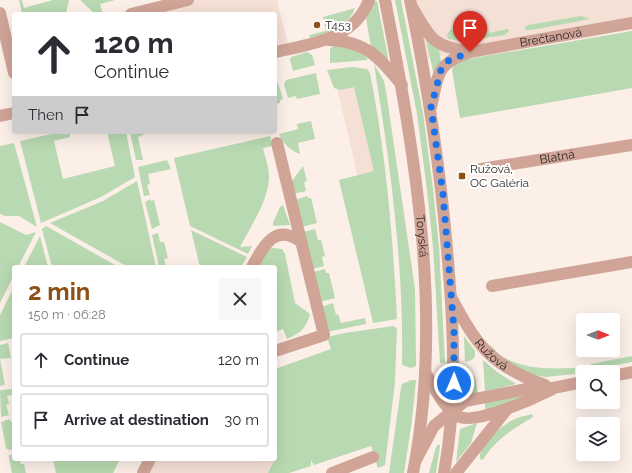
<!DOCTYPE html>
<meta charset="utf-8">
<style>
body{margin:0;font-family:Raleway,sans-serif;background:#f7f7f7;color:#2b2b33;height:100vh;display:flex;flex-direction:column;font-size:15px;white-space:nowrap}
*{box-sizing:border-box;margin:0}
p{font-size:13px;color:#7c7c81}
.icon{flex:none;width:22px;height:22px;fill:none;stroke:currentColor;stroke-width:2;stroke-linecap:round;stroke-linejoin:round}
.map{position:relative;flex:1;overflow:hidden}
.details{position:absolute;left:12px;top:265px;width:265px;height:196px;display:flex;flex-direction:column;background:#fff;border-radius:4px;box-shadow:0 4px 16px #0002}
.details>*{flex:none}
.hud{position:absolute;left:12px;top:12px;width:265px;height:122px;border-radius:4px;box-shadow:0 4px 16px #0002;background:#fff;color:#2b2b33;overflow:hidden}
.needle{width:26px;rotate:90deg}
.tools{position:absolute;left:576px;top:313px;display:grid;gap:8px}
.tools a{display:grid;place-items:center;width:44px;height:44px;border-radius:4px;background:#fff;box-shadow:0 4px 16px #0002;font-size:20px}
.pin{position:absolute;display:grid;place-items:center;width:34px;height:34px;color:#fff;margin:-41px -17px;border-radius:50% 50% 50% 0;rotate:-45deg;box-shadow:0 0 4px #0007}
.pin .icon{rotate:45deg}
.me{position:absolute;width:44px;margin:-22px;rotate:1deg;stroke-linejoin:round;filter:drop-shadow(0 0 3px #0008)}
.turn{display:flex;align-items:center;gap:14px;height:84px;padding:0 16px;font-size:18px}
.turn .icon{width:52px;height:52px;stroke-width:2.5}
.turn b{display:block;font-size:28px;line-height:34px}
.then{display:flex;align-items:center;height:38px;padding:0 16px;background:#0003;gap:8px;font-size:15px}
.round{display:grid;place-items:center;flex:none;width:42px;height:42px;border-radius:4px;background:#f7f7f7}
.overview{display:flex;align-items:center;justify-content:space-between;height:68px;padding:0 16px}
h1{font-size:24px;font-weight:700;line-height:30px;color:#8e5015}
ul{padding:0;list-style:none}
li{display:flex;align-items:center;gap:12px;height:54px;margin:0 8px 6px;padding:0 8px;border:2px solid #e1e1e2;border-radius:4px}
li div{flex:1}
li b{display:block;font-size:15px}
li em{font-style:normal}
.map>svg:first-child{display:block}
.built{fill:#f4e0d5}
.green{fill:#b8d9b1}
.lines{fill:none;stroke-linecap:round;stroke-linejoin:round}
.minor{stroke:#d0a497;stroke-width:12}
.tertiary{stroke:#d0a497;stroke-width:12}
.route{stroke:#1a73e8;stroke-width:7;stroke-dasharray:0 12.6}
.poi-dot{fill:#8e5015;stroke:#fff;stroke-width:1.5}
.labels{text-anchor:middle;stroke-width:4;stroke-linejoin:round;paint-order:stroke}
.poi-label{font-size:12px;fill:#2f2a28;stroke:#fff;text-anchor:start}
.street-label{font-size:12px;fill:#2f2a28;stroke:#fff}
</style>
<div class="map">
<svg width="632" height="473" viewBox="0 0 632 473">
<rect width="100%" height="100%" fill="#fbefe8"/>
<!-- built -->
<g class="built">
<polygon points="188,0 277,0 289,49 275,52 275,14 131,14"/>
<polygon points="410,0 632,0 632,23 422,60"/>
<polygon points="356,84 377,172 358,177 337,88"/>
<polygon points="150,459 275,459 285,473 143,473"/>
</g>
<!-- green -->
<g class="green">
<polygon points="19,0 22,0 24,8 53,0 69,0 66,14 22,14"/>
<polygon points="80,0 115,0 100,4 103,14 94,13"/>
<polygon points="395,0 401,0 423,113 433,189 439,246 445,363 440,363 433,247 427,190 417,114"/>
<polygon points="374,1 377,1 388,57 387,60 371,47 366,18"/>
<path d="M355,8C348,27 329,33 310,38L309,35L326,31L323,17Z"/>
<polygon points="581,16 590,19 532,30 527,30 524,28 528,25"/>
<polygon points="487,24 489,33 508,29 509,31 505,35 462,41 448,39 447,35 450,30"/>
<polygon points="632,31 632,88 460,118 452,70 454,65 462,60"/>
<polygon points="425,34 432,45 439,50 441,61 437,67 435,81"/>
<path d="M333,46C344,45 363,51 368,60L330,63V49Z"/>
<polygon points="307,52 312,55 315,65 293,71 290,60 291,57"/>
<path d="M374,64L384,81L386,91L415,289L416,363V366L411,368L402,365C404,264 390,163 374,64Z"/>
<path d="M352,67L367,69L370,73C386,154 393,237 397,319L373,323L339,180L374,171L354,87L340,90L334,88L327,70Z"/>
<polygon points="316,73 320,94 297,99 296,96 288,98 284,84 286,80"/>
<polygon points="275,82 278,83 283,99 280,100 280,103 275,104"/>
<path d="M311,121L315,139L298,143L300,154C290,150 283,144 279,134L298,129L297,124Z"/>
<polygon points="60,132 71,132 72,134 70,134 70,137 54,141 63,179 115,166 107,132 126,132 135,177 101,197 41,223 20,141"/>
<polygon points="130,132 150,132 138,137 143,160 136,160"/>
<path d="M270,136L273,146L263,148C265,157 269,167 269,176C269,200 251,226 240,247L252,246L248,254L190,226L174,158Z"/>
<polygon points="14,143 37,227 19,216 5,216 0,214 0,146"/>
<polygon points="167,160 171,169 148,174 150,184 147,185 150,195 144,196 138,167"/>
<polygon points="303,166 307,181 304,182 306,191 293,194 292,181"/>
<polygon points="137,181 156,267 128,267 50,223 103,201"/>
<polygon points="307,196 308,198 311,198 317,223 302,227 295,200"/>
<polygon points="150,199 151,201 154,200 160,225 152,229 145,202"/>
<polygon points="283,205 290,225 273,226 273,223 280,207"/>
<polygon points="0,222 26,235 36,232 18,267 14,267 14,275 0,303"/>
<polygon points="46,226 115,265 119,267 52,267 42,229"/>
<polygon points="315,229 318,240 321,240 325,256 322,257 324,266 312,269 303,232"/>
<polygon points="191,230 247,257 241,267 200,267"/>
<polygon points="158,233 160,242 164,242 168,258 164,259 166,267 159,267 152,235"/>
<polygon points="40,236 48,267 24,267"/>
<path d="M273,248L282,249L285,254L295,303L310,314C306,329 300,333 287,339L283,329L275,332V267H255L264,251Z"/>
<polygon points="325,269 326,273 329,273 335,298 320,302 313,272"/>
<polygon points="14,287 14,338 0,341 0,315"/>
<polygon points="333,303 336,315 338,314 341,323 365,318 366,324 327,332 321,307"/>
<polygon points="393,326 397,328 395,382 385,465 378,468 371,446 314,465 311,460 311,466 289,473 268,473 275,459 275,369 331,349 327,337 345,333"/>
<polygon points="464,336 475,351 475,357 472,360 465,362"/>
<polygon points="8,343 11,358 0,359 5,385 0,386 0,345"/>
<path d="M489,345C495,348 497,354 503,357C526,370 550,369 575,368V374L545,377L529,374L502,362Z"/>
<polygon points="632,356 632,362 592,370 591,364"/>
<polygon points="483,360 497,372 516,384 485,392"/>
<polygon points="465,374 471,374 475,377 478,393 465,394"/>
<polygon points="411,380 416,380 412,420 404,473 389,473 401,388 402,384"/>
<polygon points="14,389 14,394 7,396 9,404 6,405 9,415 1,417 0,390"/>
<polygon points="532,394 485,410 485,401"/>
<path d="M532,414L533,417C514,428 495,440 483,460L480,459C478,445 499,428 511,421C517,417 525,416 532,414Z"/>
<polygon points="10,419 11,422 14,422 14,449 9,450 6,448 1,422"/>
<polygon points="477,423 471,443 456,462 460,429"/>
<polygon points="439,444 440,446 436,473 429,473 436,447"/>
<polygon points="14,454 14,459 19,459 21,464 24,464 26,473 12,473 9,458 9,455"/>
<polygon points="53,459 120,459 113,473 56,473"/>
</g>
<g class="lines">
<!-- minor -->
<g class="minor">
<path d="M412,7C429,36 432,47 467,51"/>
<polyline points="0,13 14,73"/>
<polyline points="131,14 188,0"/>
<path d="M329,40C366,41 380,58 402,85"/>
<path d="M275,52C311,44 354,40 369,0"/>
<path id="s1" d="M431,107C439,74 435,64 470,52L632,23"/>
<polyline points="0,116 14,113"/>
<path id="s2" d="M481,169L632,145"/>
<path d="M252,267C263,247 275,222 301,242"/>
<polyline points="492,286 632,262"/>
<path id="s3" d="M451,297C477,346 491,366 545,385"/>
<polyline points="275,351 324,335 277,143"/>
<path d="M425,372C434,387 443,407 458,416C473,426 535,398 551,390"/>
<polyline points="613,376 632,372"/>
<polyline points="416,460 434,426 465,401 532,388 553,388 583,382"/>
<polyline points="143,473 150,459"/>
<polyline points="332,473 373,457"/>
<polyline points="456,473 508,408"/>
</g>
<!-- tertiary -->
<g class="tertiary">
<path id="s4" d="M385,0C415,155 444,316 413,473"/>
<path d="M410,0C428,87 441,173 448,261C454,333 457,402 444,473"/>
</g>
</g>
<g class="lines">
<!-- route -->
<polyline class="route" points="454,383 454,330 443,194 431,107 441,70 448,61 470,52"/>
</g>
<!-- markers -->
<g class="poi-dot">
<circle cx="317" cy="25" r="4"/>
<rect x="458" y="172" width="8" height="8" rx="2"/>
</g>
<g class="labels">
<!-- poi labels -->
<g class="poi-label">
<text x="325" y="29">T453</text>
<text x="470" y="173">Ružová,<tspan x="470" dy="14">OC Galéria</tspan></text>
</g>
<!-- street labels -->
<g class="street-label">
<text dy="4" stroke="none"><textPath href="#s1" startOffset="155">Brečtanová</textPath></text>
<text dy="4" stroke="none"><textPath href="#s2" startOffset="77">Blatná</textPath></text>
<text dy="4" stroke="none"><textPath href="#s4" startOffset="239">Toryská</textPath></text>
<text dy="4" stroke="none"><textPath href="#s3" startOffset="71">Ružová</textPath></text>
</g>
</g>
</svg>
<div class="tools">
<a><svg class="needle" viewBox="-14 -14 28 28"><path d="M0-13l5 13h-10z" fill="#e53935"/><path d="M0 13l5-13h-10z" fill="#7c7c81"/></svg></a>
<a><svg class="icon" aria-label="search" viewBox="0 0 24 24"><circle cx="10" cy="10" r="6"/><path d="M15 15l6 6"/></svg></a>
<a><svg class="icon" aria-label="layers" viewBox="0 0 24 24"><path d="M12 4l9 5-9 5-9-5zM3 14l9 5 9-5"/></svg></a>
</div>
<div class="pin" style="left:470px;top:52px;background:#d93025"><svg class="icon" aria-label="arrive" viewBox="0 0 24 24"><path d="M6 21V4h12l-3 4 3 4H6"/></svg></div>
<svg class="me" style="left:454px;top:383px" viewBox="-20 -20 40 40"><circle r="17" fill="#1a73e8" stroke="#fff" stroke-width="3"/><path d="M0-11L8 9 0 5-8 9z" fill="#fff"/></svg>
<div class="hud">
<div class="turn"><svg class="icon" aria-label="ahead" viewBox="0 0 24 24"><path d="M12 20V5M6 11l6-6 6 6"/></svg><div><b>120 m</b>Continue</div></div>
<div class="then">Then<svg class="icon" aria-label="arrive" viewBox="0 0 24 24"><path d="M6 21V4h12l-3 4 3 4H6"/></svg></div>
</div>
<section class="details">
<div class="overview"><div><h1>2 min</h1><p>150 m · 06:28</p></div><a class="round"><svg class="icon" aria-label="close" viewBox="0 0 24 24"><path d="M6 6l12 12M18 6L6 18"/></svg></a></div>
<ul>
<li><svg class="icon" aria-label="ahead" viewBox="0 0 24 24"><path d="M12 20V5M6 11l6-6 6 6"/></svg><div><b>Continue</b></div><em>120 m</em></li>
<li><svg class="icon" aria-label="arrive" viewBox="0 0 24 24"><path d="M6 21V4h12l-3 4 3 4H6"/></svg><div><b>Arrive at destination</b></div><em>30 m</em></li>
</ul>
</section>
</div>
